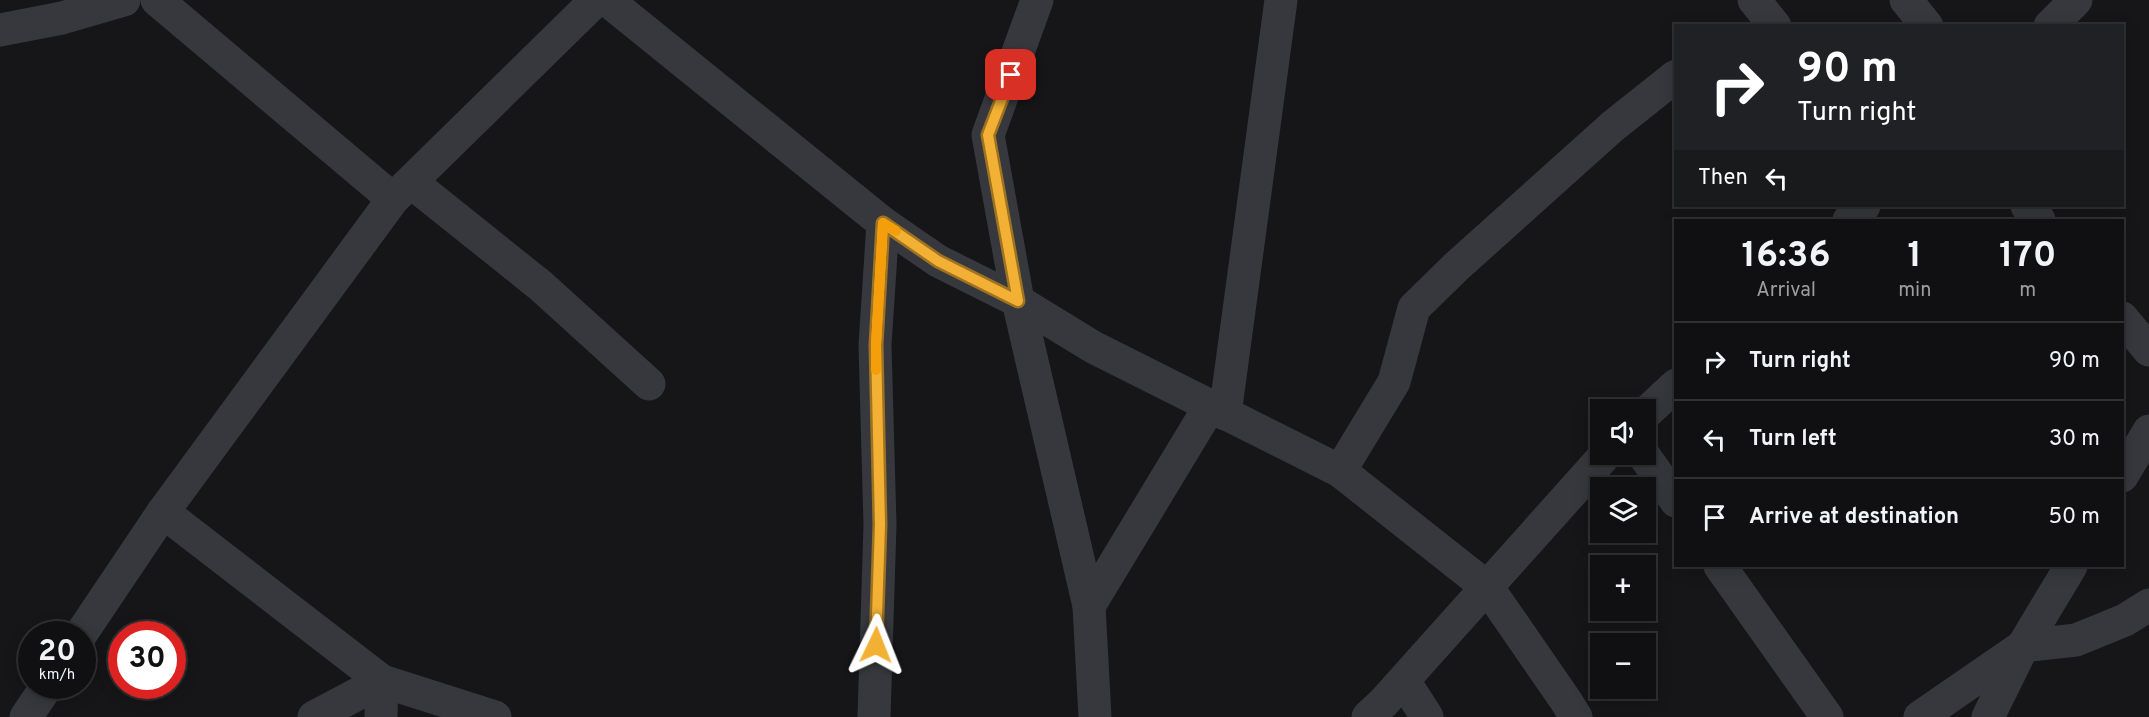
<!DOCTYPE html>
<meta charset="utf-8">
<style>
body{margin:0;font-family:Overpass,sans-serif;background:#19191b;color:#f1f3f6;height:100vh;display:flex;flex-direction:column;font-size:22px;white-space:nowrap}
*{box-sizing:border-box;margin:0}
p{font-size:20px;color:#9c9d9f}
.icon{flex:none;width:33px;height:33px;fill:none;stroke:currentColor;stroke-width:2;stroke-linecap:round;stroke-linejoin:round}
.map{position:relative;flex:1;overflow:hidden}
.details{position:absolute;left:1674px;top:219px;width:450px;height:348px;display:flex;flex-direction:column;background:#101012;border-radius:0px;box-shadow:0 3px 15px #0003,0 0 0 2px #303032}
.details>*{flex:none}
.banner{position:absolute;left:1674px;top:24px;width:450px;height:183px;border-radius:0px;box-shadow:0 3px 15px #0003,0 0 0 2px #303032;background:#202124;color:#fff;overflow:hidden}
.controls{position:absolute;left:1590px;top:399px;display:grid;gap:12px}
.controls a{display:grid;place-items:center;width:66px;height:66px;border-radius:0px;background:#101012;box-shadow:0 3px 15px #0003,0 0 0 2px #303032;font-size:30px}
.speed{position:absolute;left:18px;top:621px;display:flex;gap:12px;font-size:30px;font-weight:700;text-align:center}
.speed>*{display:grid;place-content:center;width:78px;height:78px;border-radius:50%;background:#101012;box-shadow:0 3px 15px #0003,0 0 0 2px #303032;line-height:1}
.speed small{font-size:15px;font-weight:400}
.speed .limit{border:9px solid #d22;background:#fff;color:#111}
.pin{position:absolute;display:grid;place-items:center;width:51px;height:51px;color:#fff;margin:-26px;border-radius:12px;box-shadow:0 3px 9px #0006}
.me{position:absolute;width:66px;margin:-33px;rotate:2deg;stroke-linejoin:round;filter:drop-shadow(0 0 4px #0008)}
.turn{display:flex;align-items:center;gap:21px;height:126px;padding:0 24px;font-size:27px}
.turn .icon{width:78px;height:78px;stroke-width:2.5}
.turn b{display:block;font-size:42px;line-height:51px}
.then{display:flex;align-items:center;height:57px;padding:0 24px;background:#0003;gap:12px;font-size:22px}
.eta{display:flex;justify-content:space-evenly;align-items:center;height:102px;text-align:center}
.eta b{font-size:36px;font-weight:700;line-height:42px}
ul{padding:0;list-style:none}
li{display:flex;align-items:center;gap:18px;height:78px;padding:0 24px;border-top:2px solid #303032}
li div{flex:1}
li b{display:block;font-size:22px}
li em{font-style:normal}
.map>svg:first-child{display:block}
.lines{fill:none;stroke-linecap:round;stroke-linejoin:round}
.minor{stroke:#37383d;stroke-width:33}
.route-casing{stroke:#9d7322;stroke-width:15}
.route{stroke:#f2b134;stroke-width:10}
.slow{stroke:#f59e0b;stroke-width:10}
</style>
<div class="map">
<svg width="2149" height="717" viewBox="0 0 2149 717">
<rect width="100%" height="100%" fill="#161618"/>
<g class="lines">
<!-- minor -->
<g class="minor">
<polyline points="157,0 393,199"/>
<polyline points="607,0 883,223 938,261 1018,301 1093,347 1340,471 1488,588 1566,701 1576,717"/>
<polyline points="1037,0 988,135 1018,301 1089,606 1095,717"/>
<polyline points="1754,0 1775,26"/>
<polyline points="1906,0 1927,26"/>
<polyline points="2050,26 2076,0"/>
<polyline points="0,30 62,18 124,0"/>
<polyline points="411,182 541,286 649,384"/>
<polyline points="2027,206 2039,220"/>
<polyline points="1849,220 1864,206"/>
<polyline points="2122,318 2149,350"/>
<polyline points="1646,413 1676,385"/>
<polyline points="1225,414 1281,0"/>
<polyline points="1643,454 1676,501"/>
<polyline points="1340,471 1394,382 1414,308 1457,266 1613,126 1676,76"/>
<polyline points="2122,476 2149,431"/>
<polyline points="163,512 382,681 495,717"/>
<polyline points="1720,566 1827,717"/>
<polyline points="1089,606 1210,406"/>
<polyline points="81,634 163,512 393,199 596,0"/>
<polyline points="1404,681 1427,717"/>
<polyline points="26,717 47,686"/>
<polyline points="314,717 382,681 381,717"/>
<polyline points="874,717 880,525 875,345 883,223"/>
<polyline points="1368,717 1384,702 1606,454"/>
<polyline points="1920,717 2023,646 2076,640 2125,620 2149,605"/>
<polyline points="1988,717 2023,646 2071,566"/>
</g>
</g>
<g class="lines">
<defs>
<polyline id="route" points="876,645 880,525 876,345 883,223 938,261 1018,301 988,135 1011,75"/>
</defs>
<!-- route casing -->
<use href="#route" class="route-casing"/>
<!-- route -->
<use href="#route" class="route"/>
<!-- slow -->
<polyline class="slow" points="876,370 876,345 883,223 896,231"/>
</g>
</svg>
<div class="controls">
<a><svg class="icon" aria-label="sound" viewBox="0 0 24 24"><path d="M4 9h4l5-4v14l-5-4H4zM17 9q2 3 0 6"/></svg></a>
<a><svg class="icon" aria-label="layers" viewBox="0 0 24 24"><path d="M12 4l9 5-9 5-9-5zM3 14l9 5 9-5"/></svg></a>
<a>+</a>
<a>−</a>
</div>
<div class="speed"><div>20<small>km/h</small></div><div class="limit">30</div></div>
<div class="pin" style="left:1011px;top:75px;background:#d93025"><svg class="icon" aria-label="arrive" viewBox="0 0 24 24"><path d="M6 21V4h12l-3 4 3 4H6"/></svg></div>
<svg class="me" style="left:876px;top:645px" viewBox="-20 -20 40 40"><path d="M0-17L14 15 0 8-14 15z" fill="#f2b134" stroke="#fff" stroke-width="4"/></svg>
<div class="banner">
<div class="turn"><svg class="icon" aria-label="right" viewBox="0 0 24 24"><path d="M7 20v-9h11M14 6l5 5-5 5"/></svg><div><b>90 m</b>Turn right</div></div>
<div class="then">Then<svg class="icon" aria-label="left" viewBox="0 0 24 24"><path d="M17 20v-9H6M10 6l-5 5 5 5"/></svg></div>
</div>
<section class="details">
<div class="eta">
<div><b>16:36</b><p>Arrival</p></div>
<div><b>1</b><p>min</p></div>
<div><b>170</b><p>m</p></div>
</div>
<ul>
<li><svg class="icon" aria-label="right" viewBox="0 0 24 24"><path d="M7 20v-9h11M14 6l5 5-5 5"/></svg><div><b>Turn right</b></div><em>90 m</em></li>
<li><svg class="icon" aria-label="left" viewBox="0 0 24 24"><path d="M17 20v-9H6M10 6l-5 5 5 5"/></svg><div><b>Turn left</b></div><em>30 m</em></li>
<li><svg class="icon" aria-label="arrive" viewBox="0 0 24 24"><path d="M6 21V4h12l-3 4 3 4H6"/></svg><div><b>Arrive at destination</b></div><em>50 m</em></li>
</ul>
</section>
</div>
